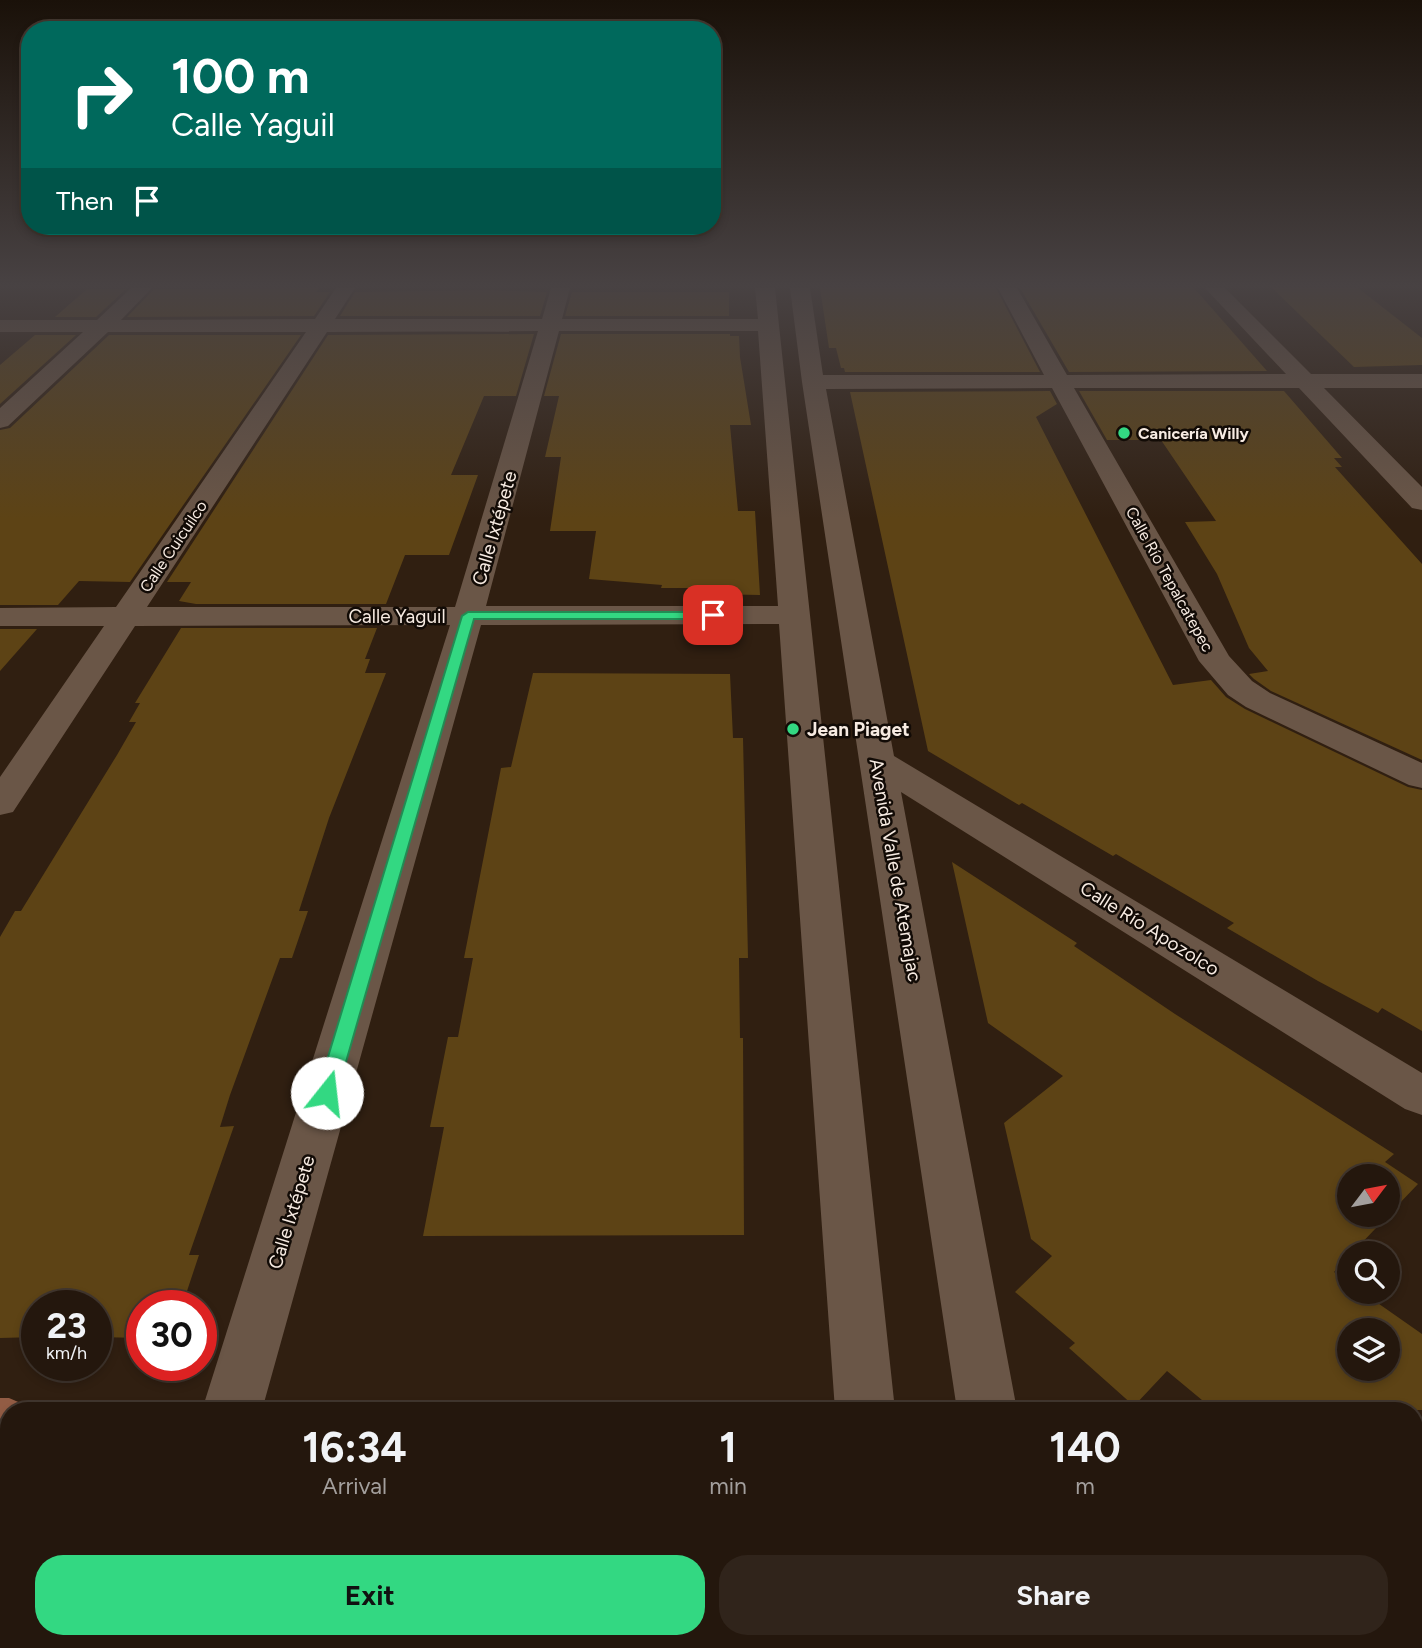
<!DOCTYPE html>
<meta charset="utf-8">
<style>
body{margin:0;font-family:Figtree,sans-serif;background:#30241b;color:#f1f3f6;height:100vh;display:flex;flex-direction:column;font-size:26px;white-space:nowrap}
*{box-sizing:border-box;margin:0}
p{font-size:23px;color:#a39f9d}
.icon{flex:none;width:38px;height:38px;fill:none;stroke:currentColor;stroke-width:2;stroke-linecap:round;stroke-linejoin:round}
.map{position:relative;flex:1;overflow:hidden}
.side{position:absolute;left:0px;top:1402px;width:1423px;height:247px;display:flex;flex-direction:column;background:#24170d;border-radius:28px 28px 0 0;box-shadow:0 4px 10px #0003,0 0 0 2px #41362e}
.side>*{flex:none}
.top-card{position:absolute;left:21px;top:21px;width:700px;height:214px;border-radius:28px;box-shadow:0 4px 10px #0003,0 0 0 2px #41362e;background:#00695c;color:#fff;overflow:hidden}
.needle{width:46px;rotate:58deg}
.tools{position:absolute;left:1337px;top:1164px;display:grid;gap:14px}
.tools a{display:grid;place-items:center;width:63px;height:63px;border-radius:50%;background:#24170d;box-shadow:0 4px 10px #0003,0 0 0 2px #41362e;font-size:35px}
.speed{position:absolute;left:21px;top:1290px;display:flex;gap:14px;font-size:35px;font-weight:700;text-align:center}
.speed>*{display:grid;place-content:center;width:91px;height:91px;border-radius:50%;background:#24170d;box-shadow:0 4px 10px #0003,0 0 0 2px #41362e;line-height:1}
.speed small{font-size:18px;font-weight:400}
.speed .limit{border:10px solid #d22;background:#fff;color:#111}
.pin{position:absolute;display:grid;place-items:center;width:60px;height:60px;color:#fff;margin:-30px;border-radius:14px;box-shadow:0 4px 10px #0006}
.me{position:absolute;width:77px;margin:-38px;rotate:16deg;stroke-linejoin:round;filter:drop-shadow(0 0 5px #0008)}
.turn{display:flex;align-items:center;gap:24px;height:147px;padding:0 35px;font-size:32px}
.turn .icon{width:91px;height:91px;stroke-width:2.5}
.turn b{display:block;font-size:49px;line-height:60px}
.then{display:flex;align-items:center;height:66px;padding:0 35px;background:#0003;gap:14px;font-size:26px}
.eta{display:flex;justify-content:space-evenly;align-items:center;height:119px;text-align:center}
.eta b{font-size:42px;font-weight:700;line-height:49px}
.cta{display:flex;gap:14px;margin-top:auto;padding:14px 35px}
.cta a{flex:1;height:80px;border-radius:28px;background:#33d882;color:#111;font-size:28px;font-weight:700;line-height:80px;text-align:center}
.cta a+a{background:#30241b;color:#f1f3f6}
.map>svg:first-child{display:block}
.building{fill:#5d4315;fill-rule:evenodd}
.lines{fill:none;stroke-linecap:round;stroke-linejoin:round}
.street{fill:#6a5647;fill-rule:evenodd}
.secondary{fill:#925c44;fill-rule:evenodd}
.route{fill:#33d882;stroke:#218c54;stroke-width:2}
.poi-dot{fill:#33d882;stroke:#120b06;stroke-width:2.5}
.labels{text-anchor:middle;stroke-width:5;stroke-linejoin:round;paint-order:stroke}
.far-poi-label{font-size:16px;font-weight:bold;fill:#f7ebe2;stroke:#120b06;text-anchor:start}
.far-street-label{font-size:16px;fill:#f7ebe2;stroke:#120b06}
.street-label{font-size:19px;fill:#f7ebe2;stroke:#120b06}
.poi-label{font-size:19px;font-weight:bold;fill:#f7ebe2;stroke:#120b06;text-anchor:start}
</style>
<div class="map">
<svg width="1422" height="1648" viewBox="0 0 1422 1648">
<rect width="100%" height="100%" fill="#301f11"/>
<!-- building -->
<g class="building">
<polygon points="319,288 316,292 330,292 314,316 127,317 154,289"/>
<polygon points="820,288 996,288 1040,372 845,372 844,368 841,368 836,348 829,348"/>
<polygon points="1020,288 1194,288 1267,371 1069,372"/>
<polygon points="1272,288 1358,288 1422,338 1422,365 1354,367"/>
<polygon points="87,289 126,289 96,317 55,317"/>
<polygon points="487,290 547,292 540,316 340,316 355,292"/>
<polygon points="572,292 729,292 729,316 565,316"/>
<polygon points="534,334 516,396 484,396 451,475 478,475 449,555 405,555 386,604 196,604 179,601 191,582 167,582 328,335"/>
<polygon points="561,334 730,334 730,336 739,336 740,357 751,425 730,425 738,511 755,511 760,595 709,594 709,588 661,588 662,585 589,579 596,531 550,531 561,457 545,457 559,396 544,396"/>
<polygon points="35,335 76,335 0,404 0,365"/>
<polygon points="109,335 301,335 130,582 79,581 58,605 0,605 0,430 10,428"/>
<polygon points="1050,391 1057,404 1036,417 1173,685 1211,680 1226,697 1245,709 1408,787 1422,790 1422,1031 1382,1008 1378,1013 1318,981 1227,928 1234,923 1116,854 1113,856 1022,803 1019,805 928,751 850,392"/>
<polygon points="1079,391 1284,391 1342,458 1334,458 1342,467 1335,467 1422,564 1422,760 1271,691 1254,679 1249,674 1268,671 1249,648 1217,574 1185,522 1216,521 1161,440 1107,440"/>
<polygon points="181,628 377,628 365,659 370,659 365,673 386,673 329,818 299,911 308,911 292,958 280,958 230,1095 220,1127 234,1126 189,1255 199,1255 182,1306 142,1306 142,1338 96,1337 96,1306 37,1306 37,1337 0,1338 0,937 15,911 21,911 117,755 136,722 129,722 140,703 135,703"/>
<polygon points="0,629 37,629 0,671"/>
<polygon points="533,673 730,674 733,738 743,738 746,867 748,958 739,958 740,1038 743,1038 744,1235 423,1236 444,1127 430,1127 448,1037 458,1037 473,958 464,958 501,768 511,767"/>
<path d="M952,862L1077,943L1074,946L1175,1014L1394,1154L1385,1162L1418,1184L1334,1272L1349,1282V1292H1362L1422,1334V1410H1214L1167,1371L1134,1406L1069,1348L1075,1343L1015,1292L1052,1256L1031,1239L1004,1123L1063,1076L988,1023ZM1349,1176H1388V1214H1349ZM1349,1330H1388V1368H1349Z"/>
</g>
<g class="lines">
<!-- street -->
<g class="street">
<path d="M131,288H152L121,320L315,319L336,288H355L335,319H542L551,288H570L562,319H758L755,288H775L895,1410H835L779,624L481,625L262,1410H202L450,625L135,626L13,812L0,815V777L104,626H0V608L116,607L306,332H108L8,426L0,428V408L83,332H0V320H97ZM538,331L455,607H147L327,332ZM559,331H758L778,606H486Z"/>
<polygon points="790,288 810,288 823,375 1044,375 998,288 1017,288 1067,375 1286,374 1205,288 1225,288 1311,374 1422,374 1422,388 1324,388 1422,487 1422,510 1412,508 1299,388 1074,388 1229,656 1252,681 1270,693 1422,763 1422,788 1409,785 1246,707 1228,695 1199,661 1052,388 826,389 894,756 1422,1073 1422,1115 1405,1109 901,792 1017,1410 957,1410 802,382"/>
<polygon points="852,1640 920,1640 921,1648 853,1648"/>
<polygon points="993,1640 1061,1640 1062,1648 994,1648"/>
</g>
<!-- secondary -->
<g class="secondary">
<polygon points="0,1398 9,1398 30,1407 32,1410 9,1410 9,1456 0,1456"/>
<rect x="0" y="1493" width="9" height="64"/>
<polygon points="1414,1628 1422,1648 1348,1648 1345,1640 1414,1640"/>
<polygon points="1204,1640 1278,1640 1281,1648 1207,1648"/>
</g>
</g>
<!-- sky -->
<linearGradient id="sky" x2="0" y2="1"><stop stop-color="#1a1109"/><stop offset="0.55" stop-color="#484243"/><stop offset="1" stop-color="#484243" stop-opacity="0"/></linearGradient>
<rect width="1422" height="519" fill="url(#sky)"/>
<!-- route -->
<polygon class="route" points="468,612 713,612 719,615 713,619 474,619 337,1093 334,1098 327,1100 320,1098 317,1093 462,616"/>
<!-- markers -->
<g class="poi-dot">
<circle cx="1124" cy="433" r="7"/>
<circle cx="793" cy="729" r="7"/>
</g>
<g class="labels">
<!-- far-poi labels -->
<g class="far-poi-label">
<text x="1138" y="439">Canicería Willy</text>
</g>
<!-- far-street labels -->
<g class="far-street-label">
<text transform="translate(173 546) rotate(-56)" y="6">Calle Cuicuilco</text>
<text transform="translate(1170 579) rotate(61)" y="6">Calle Río Tepalcatepec</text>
</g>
<!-- street labels -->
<g class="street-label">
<text transform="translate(494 528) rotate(-74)" y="7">Calle Ixtépete</text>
<text x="397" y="623">Calle Yaguil</text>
<text transform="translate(896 870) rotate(80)" y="7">Avenida Valle de Atemajac</text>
<text transform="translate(1150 928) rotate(32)" y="7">Calle Río Apozolco</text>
<text transform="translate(291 1212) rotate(-73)" y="7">Calle Ixtépete</text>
</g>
<!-- poi labels -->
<g class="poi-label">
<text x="807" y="736">Jean Piaget</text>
</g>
</g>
</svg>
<div class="tools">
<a><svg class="needle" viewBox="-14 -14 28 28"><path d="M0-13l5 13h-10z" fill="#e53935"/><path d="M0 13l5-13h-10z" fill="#a39f9d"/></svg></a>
<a><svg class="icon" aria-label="search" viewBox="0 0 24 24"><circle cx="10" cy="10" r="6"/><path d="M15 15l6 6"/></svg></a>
<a><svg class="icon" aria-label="layers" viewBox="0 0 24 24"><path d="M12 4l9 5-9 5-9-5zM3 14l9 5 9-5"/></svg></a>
</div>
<div class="speed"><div>23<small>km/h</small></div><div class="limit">30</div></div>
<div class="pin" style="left:713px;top:615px;background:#d93025"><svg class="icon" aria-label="arrive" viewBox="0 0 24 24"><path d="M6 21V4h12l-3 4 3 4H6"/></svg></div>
<svg class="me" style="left:327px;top:1093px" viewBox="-20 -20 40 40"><circle r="19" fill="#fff"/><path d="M0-13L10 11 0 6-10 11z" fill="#33d882"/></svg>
<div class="top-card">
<div class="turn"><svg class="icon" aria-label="right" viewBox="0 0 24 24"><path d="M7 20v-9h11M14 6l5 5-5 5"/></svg><div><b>100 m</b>Calle Yaguil</div></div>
<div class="then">Then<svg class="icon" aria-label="arrive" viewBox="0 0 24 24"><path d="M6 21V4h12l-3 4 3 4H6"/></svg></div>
</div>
<section class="side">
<div class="eta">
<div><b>16:34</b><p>Arrival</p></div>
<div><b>1</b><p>min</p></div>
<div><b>140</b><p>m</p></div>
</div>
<div class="cta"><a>Exit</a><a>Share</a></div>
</section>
</div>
